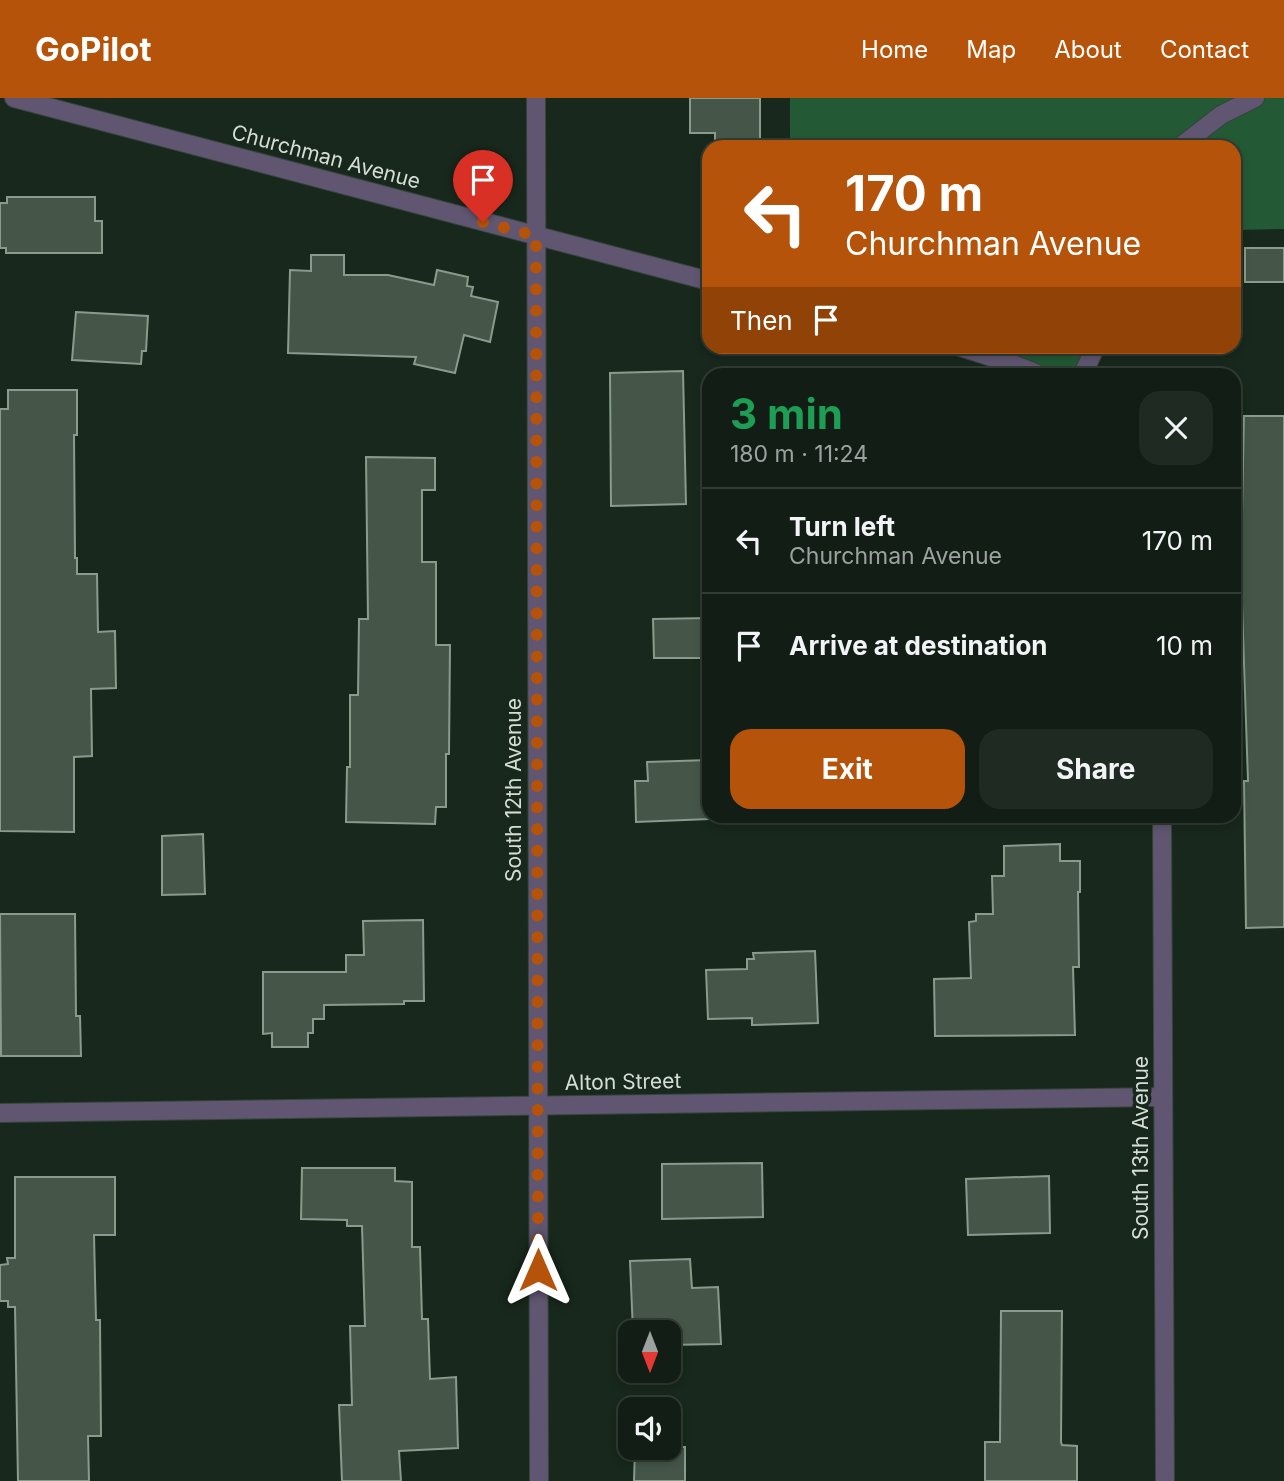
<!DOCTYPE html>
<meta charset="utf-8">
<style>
body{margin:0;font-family:Inter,sans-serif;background:#1f2b22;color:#f1f3f6;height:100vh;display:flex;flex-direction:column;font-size:26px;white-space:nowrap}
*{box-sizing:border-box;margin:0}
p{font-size:23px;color:#9ca2a0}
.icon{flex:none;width:38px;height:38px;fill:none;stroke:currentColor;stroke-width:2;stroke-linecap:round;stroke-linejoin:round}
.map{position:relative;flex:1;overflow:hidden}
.drawer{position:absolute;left:702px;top:270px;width:539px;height:455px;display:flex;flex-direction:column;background:#121e15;border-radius:21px;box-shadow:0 4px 10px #0003,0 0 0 2px #313c34}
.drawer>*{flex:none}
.top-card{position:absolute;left:702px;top:42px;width:539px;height:214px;border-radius:21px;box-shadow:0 4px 10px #0003,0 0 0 2px #313c34;background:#b45309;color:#fff;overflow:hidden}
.needle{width:46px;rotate:180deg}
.fabs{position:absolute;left:618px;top:1222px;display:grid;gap:14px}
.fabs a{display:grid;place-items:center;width:63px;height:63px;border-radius:14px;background:#121e15;box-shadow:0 4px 10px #0003,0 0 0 2px #313c34;font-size:35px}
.pin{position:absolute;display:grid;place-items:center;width:60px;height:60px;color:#fff;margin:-72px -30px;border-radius:50% 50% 50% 0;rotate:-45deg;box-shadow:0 0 7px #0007}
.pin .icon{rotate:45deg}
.me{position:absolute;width:77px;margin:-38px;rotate:0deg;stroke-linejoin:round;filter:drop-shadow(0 0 5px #0008)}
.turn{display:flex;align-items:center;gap:24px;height:147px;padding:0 28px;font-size:32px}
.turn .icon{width:91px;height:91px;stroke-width:2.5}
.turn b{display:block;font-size:49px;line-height:60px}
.then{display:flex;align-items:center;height:66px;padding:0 28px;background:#0003;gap:14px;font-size:26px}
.round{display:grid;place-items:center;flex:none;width:74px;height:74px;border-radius:21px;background:#1f2b22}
.head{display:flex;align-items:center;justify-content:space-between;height:119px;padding:0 28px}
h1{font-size:42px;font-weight:700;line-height:52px;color:#1e9e55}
.cta{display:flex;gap:14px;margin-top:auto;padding:14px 28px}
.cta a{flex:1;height:80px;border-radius:21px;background:#b45309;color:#fff;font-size:28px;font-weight:700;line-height:80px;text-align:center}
.cta a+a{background:#1f2b22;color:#f1f3f6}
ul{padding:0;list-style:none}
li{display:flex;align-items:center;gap:21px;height:105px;padding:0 28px;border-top:2px solid #313c34}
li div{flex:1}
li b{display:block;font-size:26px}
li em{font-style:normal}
header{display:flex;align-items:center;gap:42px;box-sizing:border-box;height:98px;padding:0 35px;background:#b45309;color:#fff}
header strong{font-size:33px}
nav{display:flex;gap:38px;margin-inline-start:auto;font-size:24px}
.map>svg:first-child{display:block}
.green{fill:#235935}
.building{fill:#455649;stroke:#889b8c;stroke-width:2}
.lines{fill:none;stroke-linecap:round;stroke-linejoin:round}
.minor-casing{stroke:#36453a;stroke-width:20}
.tertiary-casing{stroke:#36453a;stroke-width:20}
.minor{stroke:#605671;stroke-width:18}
.tertiary{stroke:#605671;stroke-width:18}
.route{stroke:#b45309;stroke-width:12;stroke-dasharray:0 21.6}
.labels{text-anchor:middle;stroke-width:7;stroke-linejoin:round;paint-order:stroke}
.street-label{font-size:21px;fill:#d4ded6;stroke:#18281c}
</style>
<header>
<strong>GoPilot</strong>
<nav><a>Home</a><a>Map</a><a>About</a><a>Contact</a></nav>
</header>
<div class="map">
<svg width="1284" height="1383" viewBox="0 0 1284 1383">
<rect width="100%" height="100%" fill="#18281c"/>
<!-- green -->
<g class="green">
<polygon points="790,0 1284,0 1284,131 1234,132 1234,49 790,49"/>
<polygon points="957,249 1096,249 1083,276 1038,276"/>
</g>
<!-- building -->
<g class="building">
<polygon points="690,0 760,0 760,47 715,47 715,35 690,35"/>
<polygon points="7,99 95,99 95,123 102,123 102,155 6,155 6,150 0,150 0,105 7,105"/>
<rect x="1245" y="150" width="39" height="34"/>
<polygon points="311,157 344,157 344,177 388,177 434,187 437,172 468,179 467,188 473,189 471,198 498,204 490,244 464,237 455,275 414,266 416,259 288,255 290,172 311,173"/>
<polygon points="76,214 148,218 146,253 142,253 141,266 72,262"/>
<polygon points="683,273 686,406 611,408 610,275"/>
<polygon points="8,292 77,292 77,337 74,337 75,460 77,460 77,476 97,476 98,534 115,533 116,590 91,591 92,658 74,659 74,734 0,733 0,311 8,311"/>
<polygon points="1244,318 1284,318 1284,829 1246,830 1244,683 1248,683 1239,417 1242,417"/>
<polygon points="366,359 435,360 435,392 422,392 422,464 436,464 436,547 450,547 449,656 446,656 446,709 436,709 435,726 346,724 347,669 350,669 350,597 358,597 359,521 368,521"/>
<polygon points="709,520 709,560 654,560 653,521"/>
<polygon points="709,662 709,721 636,724 635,683 648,683 647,664"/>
<polygon points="203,736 205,796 162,797 162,738"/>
<polygon points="1060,746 1060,763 1080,763 1080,794 1078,794 1079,869 1073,869 1075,937 935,938 934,881 971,880 969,824 976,823 976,816 993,816 992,778 1004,778 1004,748"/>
<polygon points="0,816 75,816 76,918 80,918 81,958 1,958"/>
<polygon points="423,822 424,903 404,903 404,906 324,907 324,921 313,921 313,935 308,935 308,949 272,949 272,935 263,936 263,874 346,874 346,857 364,857 363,823"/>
<polygon points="815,853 818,925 752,927 752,920 708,921 706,872 747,871 747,861 754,861 753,855"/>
<polygon points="762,1065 763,1119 662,1121 662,1066"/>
<polygon points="302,1070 395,1070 395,1083 412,1084 412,1149 420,1149 422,1221 428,1221 430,1281 456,1279 458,1350 399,1353 401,1383 342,1383 339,1307 352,1307 350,1228 365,1228 362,1128 347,1128 347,1122 301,1121"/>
<polygon points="1049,1078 1050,1135 968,1137 966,1081"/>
<polygon points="15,1079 115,1079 115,1137 94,1137 96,1222 100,1222 101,1338 88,1338 89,1383 18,1383 15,1209 8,1209 8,1203 0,1203 0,1167 8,1166 7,1160 15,1160"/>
<polygon points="690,1161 692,1190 718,1189 721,1246 668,1247 668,1234 633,1234 630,1163"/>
<polygon points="1001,1213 1062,1213 1061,1344 1062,1347 1077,1348 1077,1383 985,1383 985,1344 1000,1344"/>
<polygon points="635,1349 685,1349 685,1383 634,1383"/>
</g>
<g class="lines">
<defs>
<g id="minor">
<polyline points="536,0 539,1383"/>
<polyline points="1180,49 1221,17 1255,0"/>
<polyline points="1083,276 1096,248"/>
<polyline points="0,1015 1163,999"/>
</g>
<g id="tertiary">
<polyline points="14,0 709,183"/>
<polyline points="957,248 1013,266 1038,276"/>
<polyline points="1162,718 1165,1383"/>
</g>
</defs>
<!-- minor casing -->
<use href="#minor" class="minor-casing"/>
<!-- tertiary casing -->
<use href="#tertiary" class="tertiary-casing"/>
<!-- minor -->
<use href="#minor" class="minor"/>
<!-- tertiary -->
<use href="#tertiary" class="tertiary"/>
</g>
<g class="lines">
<!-- route -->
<polyline class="route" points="483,124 536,138 538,1172"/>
</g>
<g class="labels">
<!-- street labels -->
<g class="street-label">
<text transform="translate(326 59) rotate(15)" y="7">Churchman Avenue</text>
<text transform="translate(514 692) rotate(-90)" y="7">South 12th Avenue</text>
<text transform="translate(623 984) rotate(-1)" y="7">Alton Street</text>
<text transform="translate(1141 1050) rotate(-90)" y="7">South 13th Avenue</text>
</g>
</g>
</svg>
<div class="fabs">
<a><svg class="needle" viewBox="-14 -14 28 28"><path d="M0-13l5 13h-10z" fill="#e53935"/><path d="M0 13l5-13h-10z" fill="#9ca2a0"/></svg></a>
<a><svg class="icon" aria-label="sound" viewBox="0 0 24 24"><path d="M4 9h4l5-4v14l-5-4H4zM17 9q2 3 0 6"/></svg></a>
</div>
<div class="pin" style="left:483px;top:124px;background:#d93025"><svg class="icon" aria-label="arrive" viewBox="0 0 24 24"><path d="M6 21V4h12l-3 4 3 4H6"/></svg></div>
<svg class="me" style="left:538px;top:1172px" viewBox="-20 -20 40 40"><path d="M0-17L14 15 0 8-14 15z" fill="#b45309" stroke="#fff" stroke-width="4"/></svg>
<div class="top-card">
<div class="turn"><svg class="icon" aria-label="left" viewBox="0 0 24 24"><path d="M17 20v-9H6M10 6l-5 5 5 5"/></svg><div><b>170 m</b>Churchman Avenue</div></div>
<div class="then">Then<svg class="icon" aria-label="arrive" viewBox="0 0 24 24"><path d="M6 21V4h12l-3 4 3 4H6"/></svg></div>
</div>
<section class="drawer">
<div class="head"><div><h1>3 min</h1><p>180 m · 11:24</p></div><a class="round"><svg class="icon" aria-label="close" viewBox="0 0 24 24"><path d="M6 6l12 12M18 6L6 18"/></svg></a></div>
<ul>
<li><svg class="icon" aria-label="left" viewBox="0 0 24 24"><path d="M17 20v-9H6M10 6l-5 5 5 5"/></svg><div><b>Turn left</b><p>Churchman Avenue</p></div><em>170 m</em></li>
<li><svg class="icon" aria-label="arrive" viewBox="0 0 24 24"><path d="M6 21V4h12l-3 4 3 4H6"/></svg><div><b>Arrive at destination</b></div><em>10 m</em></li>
</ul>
<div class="cta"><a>Exit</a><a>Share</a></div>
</section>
</div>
